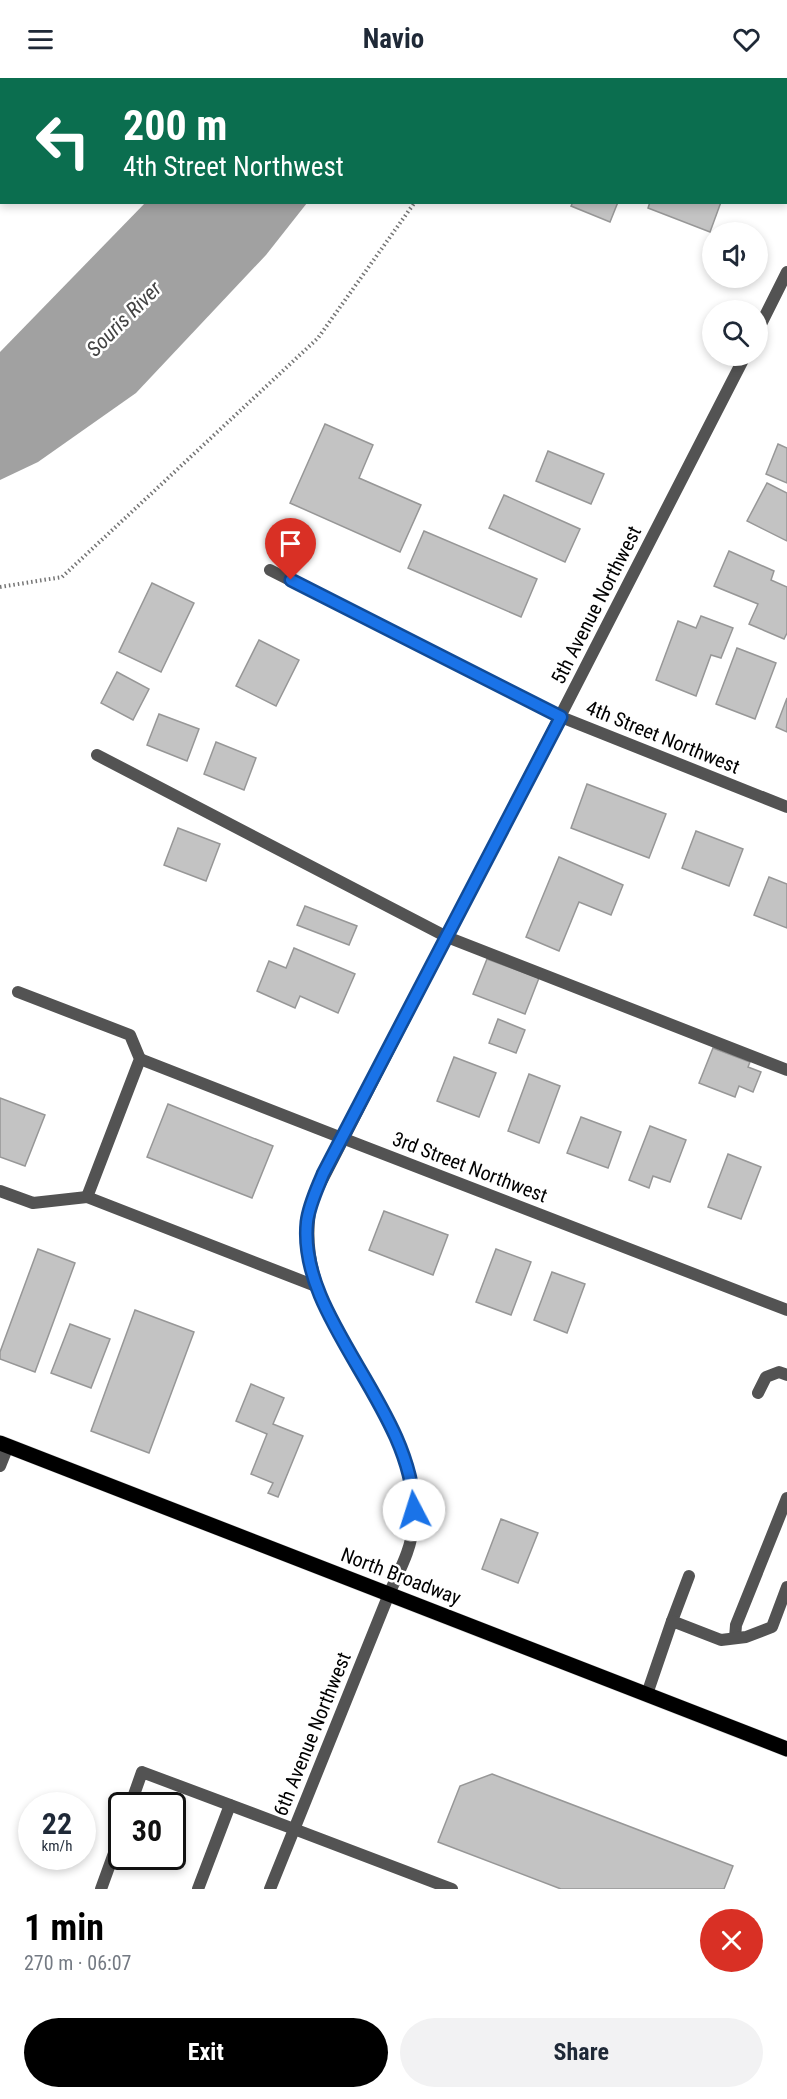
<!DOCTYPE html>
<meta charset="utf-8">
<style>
body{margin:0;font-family:"Roboto Condensed",sans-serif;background:#f2f2f3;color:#1f2937;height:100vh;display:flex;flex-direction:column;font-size:22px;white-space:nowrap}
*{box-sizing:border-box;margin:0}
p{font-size:20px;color:#747a83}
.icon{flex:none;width:33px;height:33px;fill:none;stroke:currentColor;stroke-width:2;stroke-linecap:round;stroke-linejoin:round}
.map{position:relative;height:1811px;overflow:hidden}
.panel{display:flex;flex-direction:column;background:#fff;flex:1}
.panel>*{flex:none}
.guide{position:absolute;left:0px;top:0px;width:788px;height:126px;box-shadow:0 3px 9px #0003;background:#0b6e4f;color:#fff;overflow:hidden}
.tools{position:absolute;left:702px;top:144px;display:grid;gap:12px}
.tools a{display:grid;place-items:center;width:66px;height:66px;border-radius:50%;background:#fff;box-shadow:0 3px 9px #0003;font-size:30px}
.speed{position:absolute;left:18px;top:1714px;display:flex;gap:12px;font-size:30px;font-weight:700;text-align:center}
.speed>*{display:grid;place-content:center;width:78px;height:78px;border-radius:50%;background:#fff;box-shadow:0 3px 9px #0003;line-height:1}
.speed small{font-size:15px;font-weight:400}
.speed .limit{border:3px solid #111;border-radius:9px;background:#fff;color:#111}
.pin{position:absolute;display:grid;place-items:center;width:51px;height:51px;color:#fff;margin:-62px -26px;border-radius:50% 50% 50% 0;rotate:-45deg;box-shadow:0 0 6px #0007}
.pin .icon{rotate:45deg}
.me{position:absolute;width:66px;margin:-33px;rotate:355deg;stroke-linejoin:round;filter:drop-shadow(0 0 4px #0008)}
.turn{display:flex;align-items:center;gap:21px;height:126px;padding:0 24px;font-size:27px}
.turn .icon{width:78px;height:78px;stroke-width:2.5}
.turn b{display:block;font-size:42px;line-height:51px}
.round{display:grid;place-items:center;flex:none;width:63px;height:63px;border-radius:32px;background:#f2f2f3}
.headline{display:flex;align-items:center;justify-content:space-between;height:102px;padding:0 24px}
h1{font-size:36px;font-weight:700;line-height:45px;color:#000}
.cta{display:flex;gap:12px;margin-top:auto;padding:12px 24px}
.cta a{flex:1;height:69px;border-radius:36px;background:#000;color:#fff;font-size:24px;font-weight:700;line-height:69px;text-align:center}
.cta a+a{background:#f2f2f3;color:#1f2937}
header{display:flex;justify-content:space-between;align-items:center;height:78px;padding:0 24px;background:#fff;font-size:27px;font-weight:700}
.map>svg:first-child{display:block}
.water{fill:#a1a1a1}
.building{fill:#c3c3c3;stroke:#979797;stroke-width:1.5}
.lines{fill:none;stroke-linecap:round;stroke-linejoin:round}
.primary-casing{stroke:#dbdbdb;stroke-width:16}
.path{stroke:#757575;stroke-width:4;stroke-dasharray:1.5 3;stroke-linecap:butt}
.service{stroke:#535353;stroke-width:12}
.minor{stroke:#535353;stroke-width:12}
.tertiary{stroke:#535353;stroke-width:12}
.primary{stroke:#000;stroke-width:15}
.route-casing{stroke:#114b97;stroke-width:15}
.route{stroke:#1a73e8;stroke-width:10}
.labels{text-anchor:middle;stroke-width:5;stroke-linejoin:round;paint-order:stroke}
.street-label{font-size:20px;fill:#000;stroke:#fff}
.water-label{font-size:21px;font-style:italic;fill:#424242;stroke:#fff}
</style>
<header><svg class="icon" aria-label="menu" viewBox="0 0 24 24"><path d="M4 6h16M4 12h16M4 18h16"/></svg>Navio<svg class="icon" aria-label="heart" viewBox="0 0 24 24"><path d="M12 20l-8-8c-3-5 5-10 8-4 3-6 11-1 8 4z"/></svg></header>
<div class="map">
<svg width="787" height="1811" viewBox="0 0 787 1811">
<rect width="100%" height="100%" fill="#fff"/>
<!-- water -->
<polygon class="water" points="146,124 307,125 266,177 136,315 38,384 0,402 0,274"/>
<!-- building -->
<g class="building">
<polygon points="0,6 2,6 2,47 0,46"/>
<polygon points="0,58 2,59 2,104 0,103"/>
<polygon points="573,124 618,124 610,144 571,128"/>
<polygon points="650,124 721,124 710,154 648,130"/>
<polygon points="325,346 373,367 359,400 421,427 400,474 290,425"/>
<polygon points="778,366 787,370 787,405 766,396"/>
<polygon points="548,373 604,396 591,426 536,403"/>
<polygon points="767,405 787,415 787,463 747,443"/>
<polygon points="504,417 580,451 565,484 489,450"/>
<polygon points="424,453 537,501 521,539 408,490"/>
<polygon points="729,473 774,493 771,502 787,509 787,555 784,561 749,546 758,526 714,508"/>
<polygon points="152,505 194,525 161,594 119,574"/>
<polygon points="701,538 733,550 721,580 711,577 696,618 656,602 678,543 696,550"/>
<polygon points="259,562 299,582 276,628 236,608"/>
<polygon points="737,570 776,585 755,641 716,626"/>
<polygon points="117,594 149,611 133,642 101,625"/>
<polygon points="787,620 787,654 776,649"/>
<polygon points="159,636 199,651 187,683 147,667"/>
<polygon points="216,664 256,680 244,712 204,696"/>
<polygon points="587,706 666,736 649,780 571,750"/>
<polygon points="178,750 220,766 206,803 164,787"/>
<polygon points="696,753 743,771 729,808 682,790"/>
<polygon points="559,779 623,807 611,837 579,824 559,873 526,859"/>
<polygon points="769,799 787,806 787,850 754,837"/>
<polygon points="305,828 357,848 349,867 297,847"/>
<polygon points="294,870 355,896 338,935 300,918 295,930 257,913 269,883 286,890"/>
<polygon points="487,881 539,900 525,936 473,916"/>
<polygon points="498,941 525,952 516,975 489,965"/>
<polygon points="713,970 750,984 748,989 761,994 753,1014 739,1008 735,1019 699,1005"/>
<polygon points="454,979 496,995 479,1039 437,1023"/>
<polygon points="529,996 560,1008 539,1065 508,1053"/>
<polygon points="0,1020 45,1037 25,1088 0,1079"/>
<polygon points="168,1026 273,1068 252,1120 147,1079"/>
<polygon points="581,1039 621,1054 608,1090 567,1075"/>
<polygon points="650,1048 686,1062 670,1104 653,1098 649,1110 629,1102"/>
<polygon points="728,1076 761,1089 741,1141 708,1129"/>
<polygon points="384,1133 448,1157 433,1197 369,1172"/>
<polygon points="38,1171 75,1185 35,1294 0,1281 0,1274"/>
<polygon points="496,1171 531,1184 511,1237 476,1224"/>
<polygon points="552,1194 585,1206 567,1255 534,1242"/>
<polygon points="135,1232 194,1254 149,1375 91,1353"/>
<polygon points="70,1246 110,1261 91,1310 51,1295"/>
<polygon points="251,1306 284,1320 273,1346 303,1358 278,1419 268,1415 273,1405 251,1396 267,1356 236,1343"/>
<polygon points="501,1441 538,1455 518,1505 482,1491"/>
<polygon points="492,1696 733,1788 724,1811 561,1811 438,1764 460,1708"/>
</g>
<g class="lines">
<defs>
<polyline id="primary" points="0,1365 787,1671"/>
</defs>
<!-- primary casing -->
<use href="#primary" class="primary-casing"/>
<!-- path -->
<g class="path">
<polyline points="503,2 504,0"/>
<polyline points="0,509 62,499 318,260 415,124"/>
</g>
<!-- service -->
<g class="service">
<polyline points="97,677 447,859 787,992"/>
<polyline points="18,914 130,957 140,981 87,1119 318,1209"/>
<polyline points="140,981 342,1060"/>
<polyline points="0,1113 33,1125 87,1119"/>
<polyline points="758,1315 766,1299 779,1294 787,1297"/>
<polyline points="672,1543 689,1498"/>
<polyline points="735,1560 736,1547 787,1420"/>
<polyline points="647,1616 672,1543 721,1562 746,1559 772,1549 787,1509"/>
<polyline points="130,1728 142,1694 294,1751"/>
<polyline points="101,1811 122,1753"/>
<polyline points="198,1811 230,1727"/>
</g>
<!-- minor -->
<g class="minor">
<polyline points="758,252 787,194"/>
<polyline points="270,492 561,639 787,729"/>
<polyline points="342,1060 787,1232"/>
<polyline points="0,1388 8,1368"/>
<path d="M389,1516C398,1495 412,1471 413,1447C423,1326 281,1241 313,1120L745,278"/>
<polyline points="294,1751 452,1811"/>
</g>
<!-- tertiary -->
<polyline class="tertiary" points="270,1811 389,1516"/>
<!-- primary -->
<use href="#primary" class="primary"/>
</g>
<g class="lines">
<defs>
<path id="route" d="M291,502L561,639L323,1096C317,1111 309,1127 307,1144C297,1240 412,1329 414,1432"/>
</defs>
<!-- route casing -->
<use href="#route" class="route-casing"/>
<!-- route -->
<use href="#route" class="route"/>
</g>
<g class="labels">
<!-- street labels -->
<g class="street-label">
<text transform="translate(596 527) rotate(-63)" y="7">5th Avenue Northwest</text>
<text transform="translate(663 659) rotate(22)" y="7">4th Street Northwest</text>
<text transform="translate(470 1089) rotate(21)" y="7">3rd Street Northwest</text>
<text transform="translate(401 1498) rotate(21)" y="7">North Broadway</text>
<text transform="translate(312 1656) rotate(-68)" y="7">6th Avenue Northwest</text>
</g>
<!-- water labels -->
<g class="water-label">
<text transform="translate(124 241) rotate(-45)" y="7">Souris River</text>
</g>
</g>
</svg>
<div class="tools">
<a><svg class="icon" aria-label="sound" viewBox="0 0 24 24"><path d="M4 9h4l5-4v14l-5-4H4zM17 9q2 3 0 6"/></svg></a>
<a><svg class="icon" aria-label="search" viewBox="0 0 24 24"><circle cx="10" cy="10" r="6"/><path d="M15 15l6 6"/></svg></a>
</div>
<div class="speed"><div>22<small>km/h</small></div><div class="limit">30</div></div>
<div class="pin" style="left:291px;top:502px;background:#d93025"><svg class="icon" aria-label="arrive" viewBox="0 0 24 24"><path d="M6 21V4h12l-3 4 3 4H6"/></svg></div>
<svg class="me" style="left:414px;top:1432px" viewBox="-20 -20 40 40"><circle r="19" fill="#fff"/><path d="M0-13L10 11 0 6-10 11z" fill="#1a73e8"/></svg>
<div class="guide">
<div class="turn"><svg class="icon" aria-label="left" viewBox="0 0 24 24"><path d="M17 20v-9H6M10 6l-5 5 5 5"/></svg><div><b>200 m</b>4th Street Northwest</div></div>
</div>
</div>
<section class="panel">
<div class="headline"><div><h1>1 min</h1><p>270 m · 06:07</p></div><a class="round" style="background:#d93025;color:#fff"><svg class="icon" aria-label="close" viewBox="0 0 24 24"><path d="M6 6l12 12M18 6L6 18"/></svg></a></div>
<div class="cta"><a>Exit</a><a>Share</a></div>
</section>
